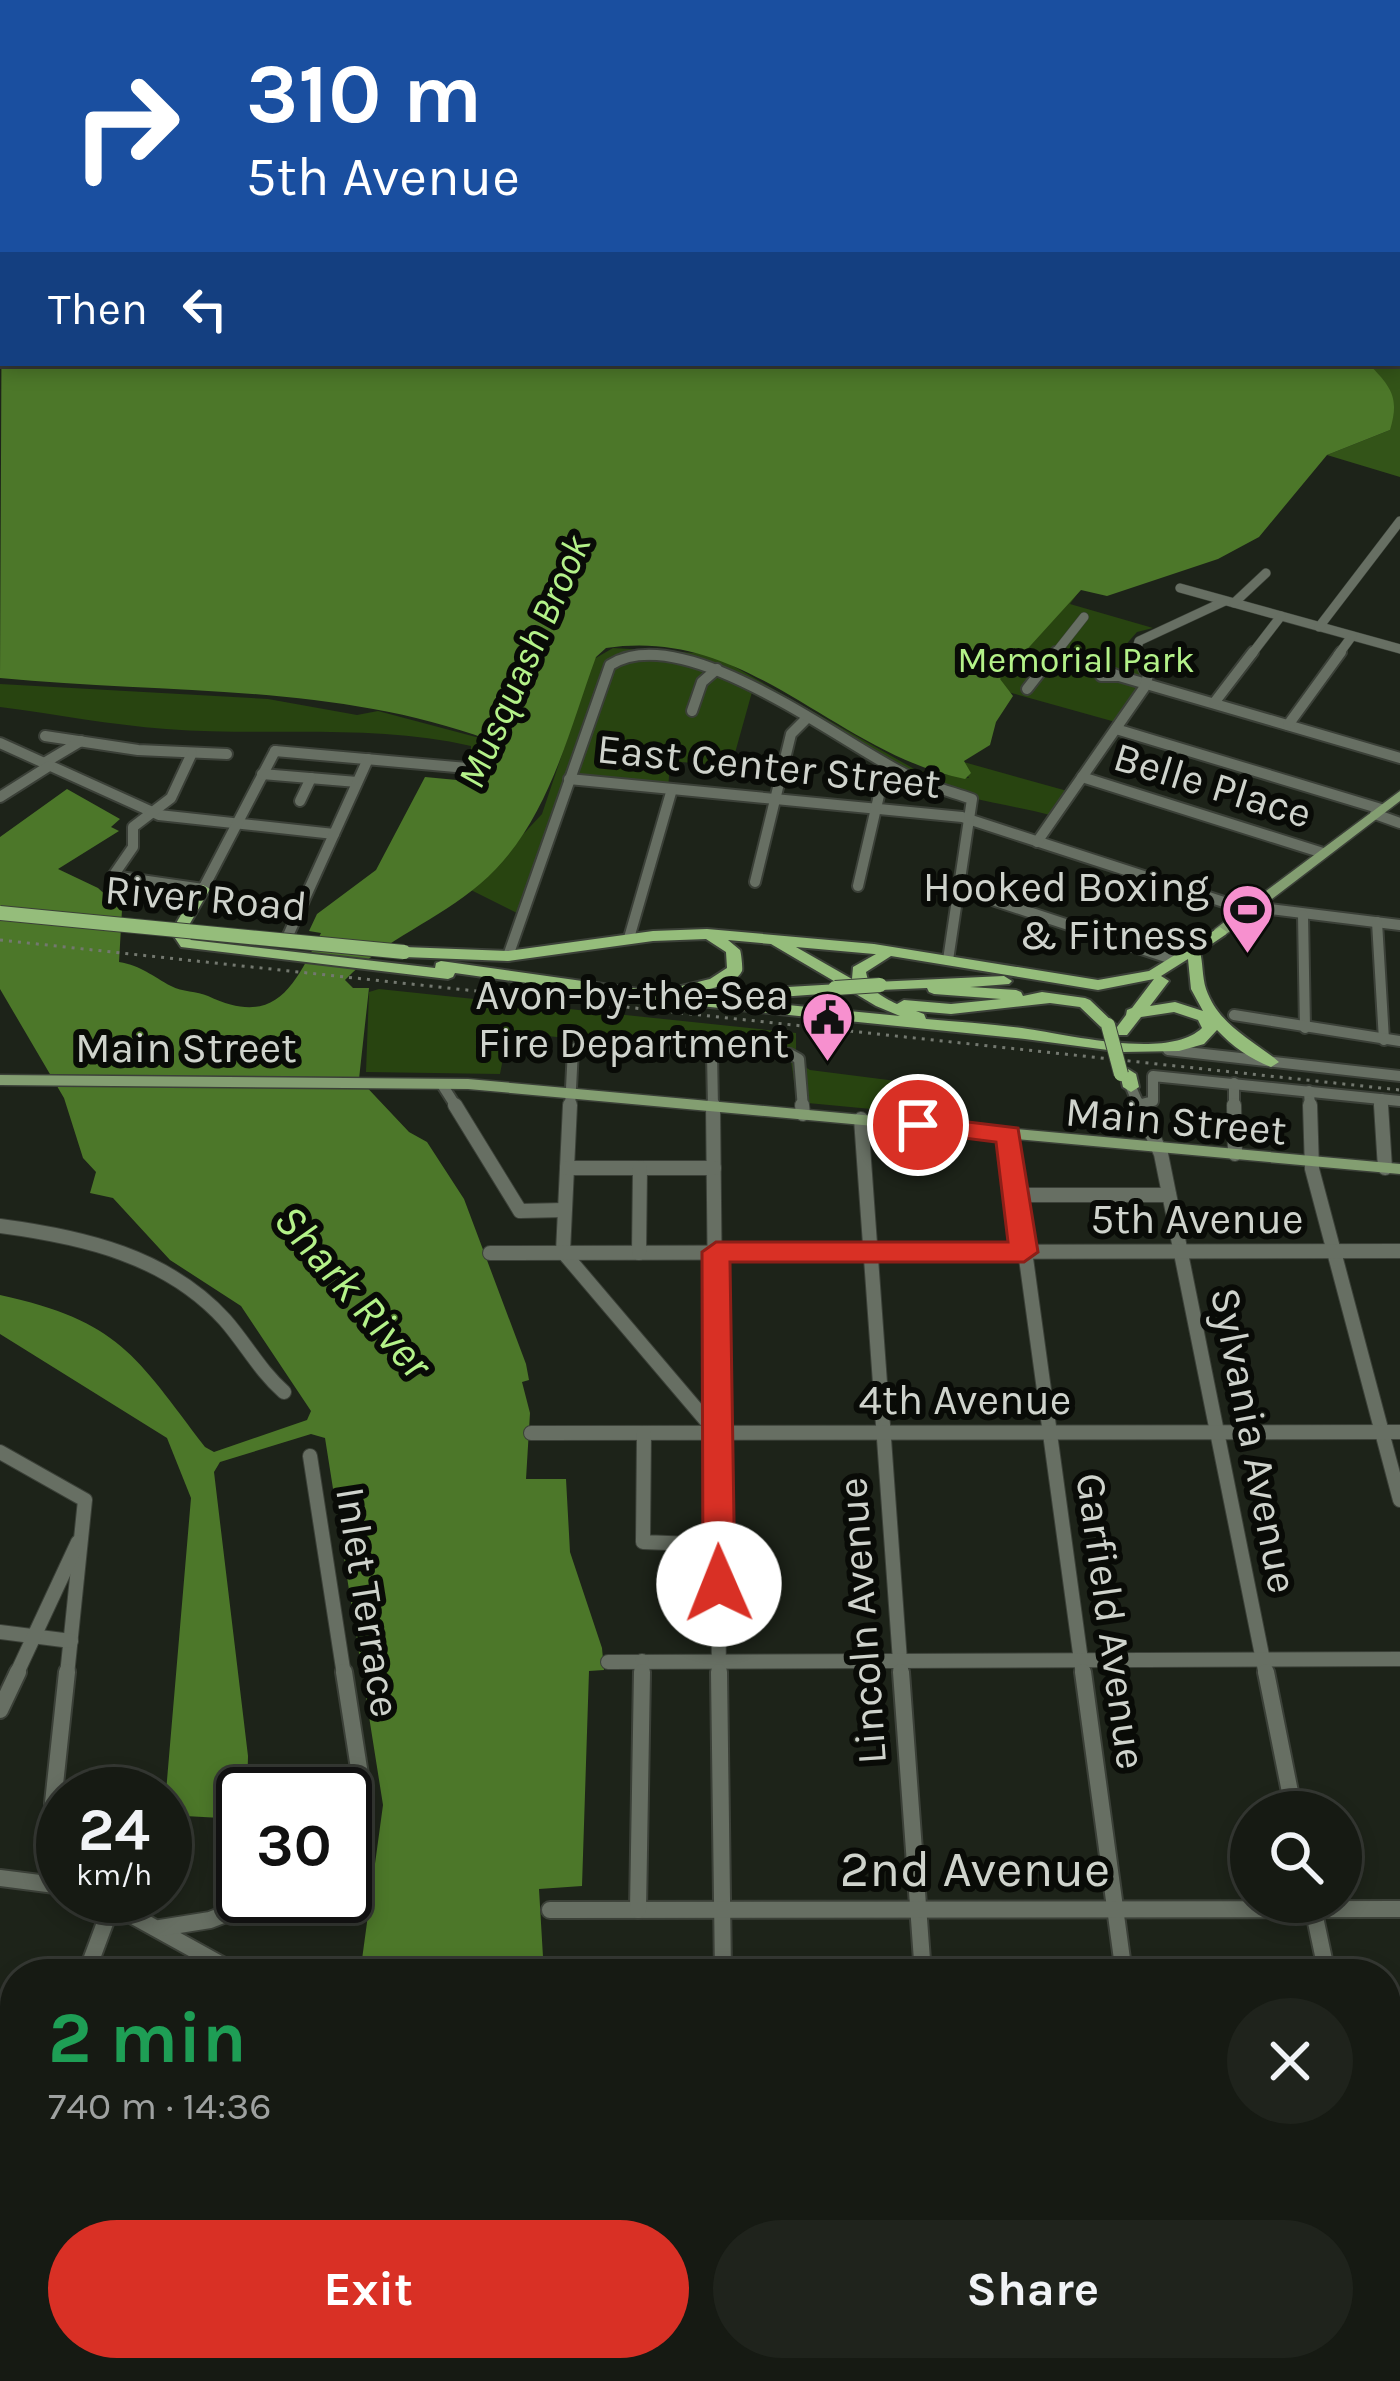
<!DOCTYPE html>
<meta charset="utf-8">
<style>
body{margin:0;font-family:Karla,sans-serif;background:#1f231c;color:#f1f3f6;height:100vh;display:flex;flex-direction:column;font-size:45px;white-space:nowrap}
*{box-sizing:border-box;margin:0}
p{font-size:39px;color:#9ea1a0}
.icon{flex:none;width:66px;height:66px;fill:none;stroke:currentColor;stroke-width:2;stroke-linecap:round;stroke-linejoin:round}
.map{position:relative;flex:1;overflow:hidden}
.panel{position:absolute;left:0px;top:1959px;width:1401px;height:423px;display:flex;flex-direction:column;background:#161a13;border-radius:48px 48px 0 0;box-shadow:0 6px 18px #0003,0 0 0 3px #353833}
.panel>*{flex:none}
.banner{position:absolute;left:0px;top:0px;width:1401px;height:366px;box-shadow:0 6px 18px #0003,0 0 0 3px #353833;background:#1a4fa0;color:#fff;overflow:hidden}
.fabs{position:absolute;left:1230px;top:1791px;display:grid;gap:24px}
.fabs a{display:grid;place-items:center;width:132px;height:132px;border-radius:50%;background:#161a13;box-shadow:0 6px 18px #0003,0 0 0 3px #353833;font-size:60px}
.speed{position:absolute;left:36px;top:1767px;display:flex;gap:24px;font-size:60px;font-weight:700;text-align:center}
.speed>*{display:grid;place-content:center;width:156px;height:156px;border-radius:50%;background:#161a13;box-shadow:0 6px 18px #0003,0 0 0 3px #353833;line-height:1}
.speed small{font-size:30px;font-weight:400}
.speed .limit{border:6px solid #111;border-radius:18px;background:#fff;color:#111}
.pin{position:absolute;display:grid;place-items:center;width:102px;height:102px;color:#fff;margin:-51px;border:6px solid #fff;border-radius:50%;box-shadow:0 3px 12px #0007}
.me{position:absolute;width:132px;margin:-66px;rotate:359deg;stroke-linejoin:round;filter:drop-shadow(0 0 9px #0008)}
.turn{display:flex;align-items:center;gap:42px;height:252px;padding:0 48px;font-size:54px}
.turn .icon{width:156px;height:156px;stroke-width:2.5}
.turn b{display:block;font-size:84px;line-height:102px}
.then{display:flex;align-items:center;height:114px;padding:0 48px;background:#0003;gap:24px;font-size:45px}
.round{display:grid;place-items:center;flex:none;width:126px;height:126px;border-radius:63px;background:#1f231c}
.summary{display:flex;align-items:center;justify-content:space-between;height:204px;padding:0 48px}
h1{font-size:72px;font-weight:700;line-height:90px;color:#1e9e55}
.action{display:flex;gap:24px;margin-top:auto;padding:24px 48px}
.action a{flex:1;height:138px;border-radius:72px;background:#d93025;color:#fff;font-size:48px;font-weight:700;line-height:138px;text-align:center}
.action a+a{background:#1f231c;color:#f1f3f6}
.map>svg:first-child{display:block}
.green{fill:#284410}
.forest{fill:#335418}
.water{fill:#4c7729}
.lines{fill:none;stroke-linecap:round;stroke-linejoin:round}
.minor-far3-casing{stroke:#3b4038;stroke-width:10}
.minor-far2-casing{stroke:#3b4038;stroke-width:14}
.minor-far1-casing{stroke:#3b4038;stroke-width:16}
.minor-casing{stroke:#3b4038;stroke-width:20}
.major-casing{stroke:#3b4038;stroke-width:3}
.highway-casing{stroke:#3b4038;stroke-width:4}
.minor-far3{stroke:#676f63;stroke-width:9}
.minor-far2{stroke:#676f63;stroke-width:10}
.minor-far1{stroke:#676f63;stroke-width:14}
.minor{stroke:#676f63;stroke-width:16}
.major{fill:#839e71;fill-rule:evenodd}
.highway{fill:#95bd7b;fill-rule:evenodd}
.rail{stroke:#73786f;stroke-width:3;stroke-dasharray:3 6;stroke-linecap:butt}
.highway-bridge-casing{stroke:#3b4038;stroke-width:16;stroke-linecap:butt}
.highway-bridge{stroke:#95bd7b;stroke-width:14}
.route{fill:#d93025;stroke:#8d1f18;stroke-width:3}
.labels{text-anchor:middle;stroke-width:12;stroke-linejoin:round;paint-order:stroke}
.far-park-label{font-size:36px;fill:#b4f289;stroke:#090b07}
.far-water-label{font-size:39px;font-style:italic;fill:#b4f289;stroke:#090b07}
.street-label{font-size:42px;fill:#cfd3cc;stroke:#090b07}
.poi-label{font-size:42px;fill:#cfd3cc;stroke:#090b07;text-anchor:end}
.water-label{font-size:45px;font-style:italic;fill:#b4f289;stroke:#090b07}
.near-street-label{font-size:51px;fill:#cfd3cc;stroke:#090b07}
</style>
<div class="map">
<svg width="1400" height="2381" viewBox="0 0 1400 2381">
<rect width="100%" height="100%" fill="#1d2319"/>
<!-- green -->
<g class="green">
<polygon points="1080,590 1070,604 1153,628 1137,632 1123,648 1147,681 1119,723 1008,692 993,679 1056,604"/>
<path d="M613,648L712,654L916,770L969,778L960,761L1071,792L1054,816C1008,804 962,799 918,782C861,759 806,722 752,692L735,753L781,757L774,782L731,778L719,758L704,764L670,761L668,791L566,781L517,913L471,890L542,814L594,659Z"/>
<path d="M0,684L268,699L357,715L378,711L491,741L485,769L470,770L471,746C370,723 269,737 166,729C111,725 55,714 0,707Z"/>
<polygon points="379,989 796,1033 796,1061 810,1070 912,1083 914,1113 797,1102 791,1061 508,1032 500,1074 366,1072 369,992"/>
</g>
<!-- forest -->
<polygon class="forest" points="1400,358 1400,477 1327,455 1390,430 1368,363 1398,363"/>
<!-- water -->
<g class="water">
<path d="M3,19V363H1368C1391,387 1400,397 1390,430L1327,455L1259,537L1218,559L1107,596L1081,590L1000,679L1013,696L996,722L990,745L964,761L971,773L965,779C834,753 750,626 606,648L596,657C567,736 547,827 480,884C438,920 385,939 345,980L353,988H369L359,1079L409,1132L427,1142L464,1199L526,1364L529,1380L522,1382L530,1413L526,1479H566L570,1552L602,1648L604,1670L589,1671L582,1886L539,1889L544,1974H360L383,1805L325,1438L311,1434L220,1462L214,1472L248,1756L247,1794L221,1818L185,1816L166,1792L191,1498L167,1438L0,1334V1295C119,1321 135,1355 205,1447L214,1452L307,1420L311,1411L241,1306L170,1260L113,1198L90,1193L96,1172L83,1158L64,1098L0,989V837L67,789L120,819L111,827L119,831L58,869L98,888L122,910L119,962C142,966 152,976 171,986C182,992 197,991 208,996C275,1028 294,987 321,933L309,931L317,914L376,870L425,777L478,782L489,740C334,683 164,694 0,678Z"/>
<polygon points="364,2367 511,2367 517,2381 367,2381"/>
</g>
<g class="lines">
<defs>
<g id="minor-far3">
<polyline points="1180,588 1400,649"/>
<polyline points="1234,603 1266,573"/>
<polyline points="1319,627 1400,521"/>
<polyline points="640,655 653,655"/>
<polyline points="1054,655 1084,617"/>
<polyline points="1135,655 1139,641 1225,601"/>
<polyline points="1251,655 1281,616"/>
<polyline points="1338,655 1352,636"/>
</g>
<g id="minor-far2">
<polygon points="1102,669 1119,676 1101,676"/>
<polyline points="1119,676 1400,758"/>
<polyline points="1027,689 1056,652"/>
<polyline points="1214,703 1253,652"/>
<polyline points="692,711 702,682 717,669"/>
<polyline points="1288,725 1341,652"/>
<polyline points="1116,729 1381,809"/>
<polyline points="45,736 138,750 227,754"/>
<polyline points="0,743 159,815 334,834"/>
<polyline points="275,751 467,768"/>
<polyline points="192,753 171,798 133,827 133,847 113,876 203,889 275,751"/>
<polyline points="44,763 81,741"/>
<polyline points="262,774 357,782"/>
<polyline points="1082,777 1323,853"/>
<polyline points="569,779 962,817 1230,904 1400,925"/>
<polyline points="0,797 49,766"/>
<polyline points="300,801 311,778"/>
<polyline points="1375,814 1400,823"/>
<polyline points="1037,842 1144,688 1148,676 1136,652"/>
<polyline points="755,882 791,734 806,719"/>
<polyline points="858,886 886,765"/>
<polyline points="962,890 1175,960"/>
<polyline points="1303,915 1305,1028"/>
<polyline points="1377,922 1384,1040"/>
<polyline points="629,938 672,789"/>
<polyline points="286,940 368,759"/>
<path d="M508,956L610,665C682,619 837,740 903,773C924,785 949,791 972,799L948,960"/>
<polyline points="1234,1015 1400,1041"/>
<polyline points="1168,1050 1400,1076"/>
<polyline points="712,1052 713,1108"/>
<polyline points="1234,1083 1234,1108"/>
<polyline points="443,1086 457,1108"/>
<polyline points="1131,1087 1140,1108"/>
<polyline points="1309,1091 1310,1108"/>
<polyline points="1381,1099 1382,1108"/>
<polyline points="1142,1104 1153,1101 1153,1076 1400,1101"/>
<polyline points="570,1108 573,1049 589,1043 790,1054 799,1059 803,1108"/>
</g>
<g id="minor-far1">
<polyline points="455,1105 520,1211 564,1210"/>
<polyline points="570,1105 563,1252 715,1431"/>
<polyline points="713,1105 719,1675"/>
<polyline points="802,1105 803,1114"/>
<polyline points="1139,1105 1161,1154 1266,1675"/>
<polyline points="1234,1105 1235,1154"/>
<polyline points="1310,1105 1312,1169 1400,1500"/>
<polyline points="1381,1105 1385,1168"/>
<polyline points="861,1119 901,1675"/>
<polyline points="1009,1134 1083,1675"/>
<polyline points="567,1168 714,1168"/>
<polyline points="1016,1195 1169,1195"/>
<path d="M0,1226C83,1237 167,1256 225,1320C246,1344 260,1371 284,1392"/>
<polyline points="490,1253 1400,1251"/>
<polyline points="639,1253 640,1168"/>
<polyline points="531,1433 1400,1432"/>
<polyline points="644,1433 643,1542 719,1545"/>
<polyline points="0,1452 85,1500 67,1675"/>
<polyline points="310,1456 344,1675"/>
<polyline points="0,1632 71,1641"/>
<polyline points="608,1662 1400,1659"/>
<polyline points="16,1675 78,1542"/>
<polyline points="642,1675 642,1661"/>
</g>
<g id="minor">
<polyline points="344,1672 360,1775 345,1828"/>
<polyline points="719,1672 723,1974"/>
<polyline points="901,1672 923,1974"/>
<polyline points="1083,1672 1124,1974"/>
<polyline points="1266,1672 1294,1812"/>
<polyline points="0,1710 18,1672"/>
<polyline points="63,1851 53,1803 67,1672"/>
<polyline points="0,1878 63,1886"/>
<polyline points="97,1896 238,1974"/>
<polyline points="1312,1903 1327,1974"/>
<polyline points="550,1910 1400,1909"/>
<polyline points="638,1910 642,1672"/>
<polyline points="160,1928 210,1920 272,1896"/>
<polyline points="86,1974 112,1904"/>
<polyline points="0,2201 15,2161"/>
<polyline points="1386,2202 1400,2202"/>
<polyline points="1386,2267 1400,2337"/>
<polyline points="343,2367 347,2381"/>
<polyline points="729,2367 730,2381"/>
<polyline points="953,2367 954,2381"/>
<polyline points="1180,2367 1182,2381"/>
<polyline points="71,2381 89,2367"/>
<polyline points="161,2381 165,2367"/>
</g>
<g id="major">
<polygon points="1400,791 1400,801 1225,935 1215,935 1213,932 1215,929"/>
<polygon points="0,1075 468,1079 1400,1164 1400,1174 468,1089 0,1085"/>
</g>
<g id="highway">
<path d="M203,885L210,889L185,932L191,940L435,968L436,963L441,961L667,993L669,989L710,979L727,968L726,952L706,939L653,941L508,961L404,957L397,952L404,947L508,951L653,931L707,929L874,944L1098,980L1149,971L1220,927L1227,932L1225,935L1200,952C1203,963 1202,976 1206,989C1219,1026 1252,1039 1279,1062L1271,1067C1250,1059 1232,1046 1217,1030L1204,1044L1179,1051L1123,1052L1025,1039L671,1003L455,973L453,977L448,979L181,947L171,932L196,889ZM728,940L771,944L839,984L722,991L717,993L715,998L684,995C699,991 735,986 742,971C743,969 741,952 740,950ZM796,947L874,954H876L853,967L852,979ZM891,956L1098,990L1154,979L1132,1008L1127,1010L1126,1015L1114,1031L1117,1035H1127L1141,1017L1174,1012L1198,1020L1202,1028C1169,1060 1071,1035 1028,1029C994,1024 960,1022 926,1019L924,1014L916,1011L951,1014L1050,1003L1080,1007L1103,1029H1113L1116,1025L1090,1000L1085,998L1042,992L1023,996L1021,992L1016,990L970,987L1009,984L1012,981L1004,976L875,982L872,985L880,990L927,988L929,992L934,994L1001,999L951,1004L904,1000L897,1004C882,997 869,990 866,972ZM1188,959L1191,989L1203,1011L1175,1002L1150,1006L1169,981L1161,976ZM841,985L876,1006L900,1016L737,1000L835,993L840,991Z"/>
<polygon points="1128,1069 1136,1074 1139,1087 1131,1092 1123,1087 1120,1074"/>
</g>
</defs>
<!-- minor-far3 casing -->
<use href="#minor-far3" class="minor-far3-casing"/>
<!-- minor-far2 casing -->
<use href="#minor-far2" class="minor-far2-casing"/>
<!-- minor-far1 casing -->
<use href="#minor-far1" class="minor-far1-casing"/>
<!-- minor casing -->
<use href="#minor" class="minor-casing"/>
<!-- major casing -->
<use href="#major" class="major-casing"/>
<!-- highway casing -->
<use href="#highway" class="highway-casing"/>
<!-- minor-far3 -->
<use href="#minor-far3" class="minor-far3"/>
<!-- minor-far2 -->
<use href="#minor-far2" class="minor-far2"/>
<!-- minor-far1 -->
<use href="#minor-far1" class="minor-far1"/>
<!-- minor -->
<use href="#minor" class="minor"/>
<!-- major -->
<use href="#major" class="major"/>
<!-- highway -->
<use href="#highway" class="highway"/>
<!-- rail -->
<polyline class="rail" points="0,940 1400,1090"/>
<defs>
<g id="highway-bridge">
<polyline points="0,913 404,952"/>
<polyline points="835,988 880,985"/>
<polyline points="1108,1025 1121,1074"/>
</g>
</defs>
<!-- highway-bridge casing -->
<use href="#highway-bridge" class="highway-bridge-casing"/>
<!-- highway-bridge -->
<use href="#highway-bridge" class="highway-bridge"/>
</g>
<!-- route -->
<polygon class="route" points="918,1116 1018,1128 1038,1252 1024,1262 730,1262 735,1584 719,1597 708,1593 703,1584 702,1252 716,1242 1008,1242 996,1142 909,1131 909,1118"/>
<!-- icons -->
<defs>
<symbol id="stadium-pin" viewBox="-11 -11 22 30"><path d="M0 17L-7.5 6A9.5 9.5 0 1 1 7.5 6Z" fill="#f790cf" stroke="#090b07"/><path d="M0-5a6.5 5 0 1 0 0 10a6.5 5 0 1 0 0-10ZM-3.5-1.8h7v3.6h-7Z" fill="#111"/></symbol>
<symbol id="civic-pin" viewBox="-11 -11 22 30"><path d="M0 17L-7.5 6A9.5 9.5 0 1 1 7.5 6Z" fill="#f790cf" stroke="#090b07"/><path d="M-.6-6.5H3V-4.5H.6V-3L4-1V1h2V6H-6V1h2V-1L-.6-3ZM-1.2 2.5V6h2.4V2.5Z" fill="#111"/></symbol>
</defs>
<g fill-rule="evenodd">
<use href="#stadium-pin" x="1218" y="880" width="59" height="81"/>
<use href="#civic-pin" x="798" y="988" width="59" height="81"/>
</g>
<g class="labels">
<!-- far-park labels -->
<g class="far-park-label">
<text x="1076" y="672">Memorial Park</text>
</g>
<!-- far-water labels -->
<g class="far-water-label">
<text transform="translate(523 661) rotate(-66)" y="14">Musquash Brook</text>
</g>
<!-- street labels -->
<g class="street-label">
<text transform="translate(769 765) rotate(6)" y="15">East Center Street</text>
<text transform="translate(1213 784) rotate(17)" y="15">Belle Place</text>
<text transform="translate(206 897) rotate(5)" y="15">River Road</text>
<text x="186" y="1062">Main Street</text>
<text transform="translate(1176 1120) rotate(5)" y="15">Main Street</text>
<text x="1197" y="1233">5th Avenue</text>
<text x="965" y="1414">4th Avenue</text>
<text transform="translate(1255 1440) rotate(79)" y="15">Sylvania Avenue</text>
<text transform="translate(369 1602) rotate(81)" y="15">Inlet Terrace</text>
<text transform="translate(861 1621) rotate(-94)" y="15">Lincoln Avenue</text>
<text transform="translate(1112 1621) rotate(82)" y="15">Garfield Avenue</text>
</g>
<!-- poi labels -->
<g class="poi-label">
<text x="1209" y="901">Hooked Boxing<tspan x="1209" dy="48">&amp; Fitness</tspan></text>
<text x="789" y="1009">Avon-by-the-Sea<tspan x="789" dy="48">Fire Department</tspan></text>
</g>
<!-- water labels -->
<g class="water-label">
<text transform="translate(354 1291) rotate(49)" y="16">Shark River</text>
</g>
<!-- near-street labels -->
<g class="near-street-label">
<text x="975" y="1886">2nd Avenue</text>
</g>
</g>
</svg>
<div class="fabs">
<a><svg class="icon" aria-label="search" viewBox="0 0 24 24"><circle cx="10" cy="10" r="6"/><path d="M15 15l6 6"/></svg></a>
</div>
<div class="speed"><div>24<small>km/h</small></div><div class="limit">30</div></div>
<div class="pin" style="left:918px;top:1125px;background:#d93025"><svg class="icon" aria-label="arrive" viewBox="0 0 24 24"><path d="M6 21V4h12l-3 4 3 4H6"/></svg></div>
<svg class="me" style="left:719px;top:1584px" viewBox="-20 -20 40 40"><circle r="19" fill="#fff"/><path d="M0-13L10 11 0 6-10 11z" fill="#d93025"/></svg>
<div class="banner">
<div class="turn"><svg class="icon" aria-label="right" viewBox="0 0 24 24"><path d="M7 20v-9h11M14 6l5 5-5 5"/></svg><div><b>310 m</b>5th Avenue</div></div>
<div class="then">Then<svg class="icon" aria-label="left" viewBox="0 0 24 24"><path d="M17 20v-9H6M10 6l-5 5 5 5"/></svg></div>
</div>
<section class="panel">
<div class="summary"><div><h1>2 min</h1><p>740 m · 14:36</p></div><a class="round"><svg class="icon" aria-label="close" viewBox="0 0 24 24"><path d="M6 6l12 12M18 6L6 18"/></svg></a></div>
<div class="action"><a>Exit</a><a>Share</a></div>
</section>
</div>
